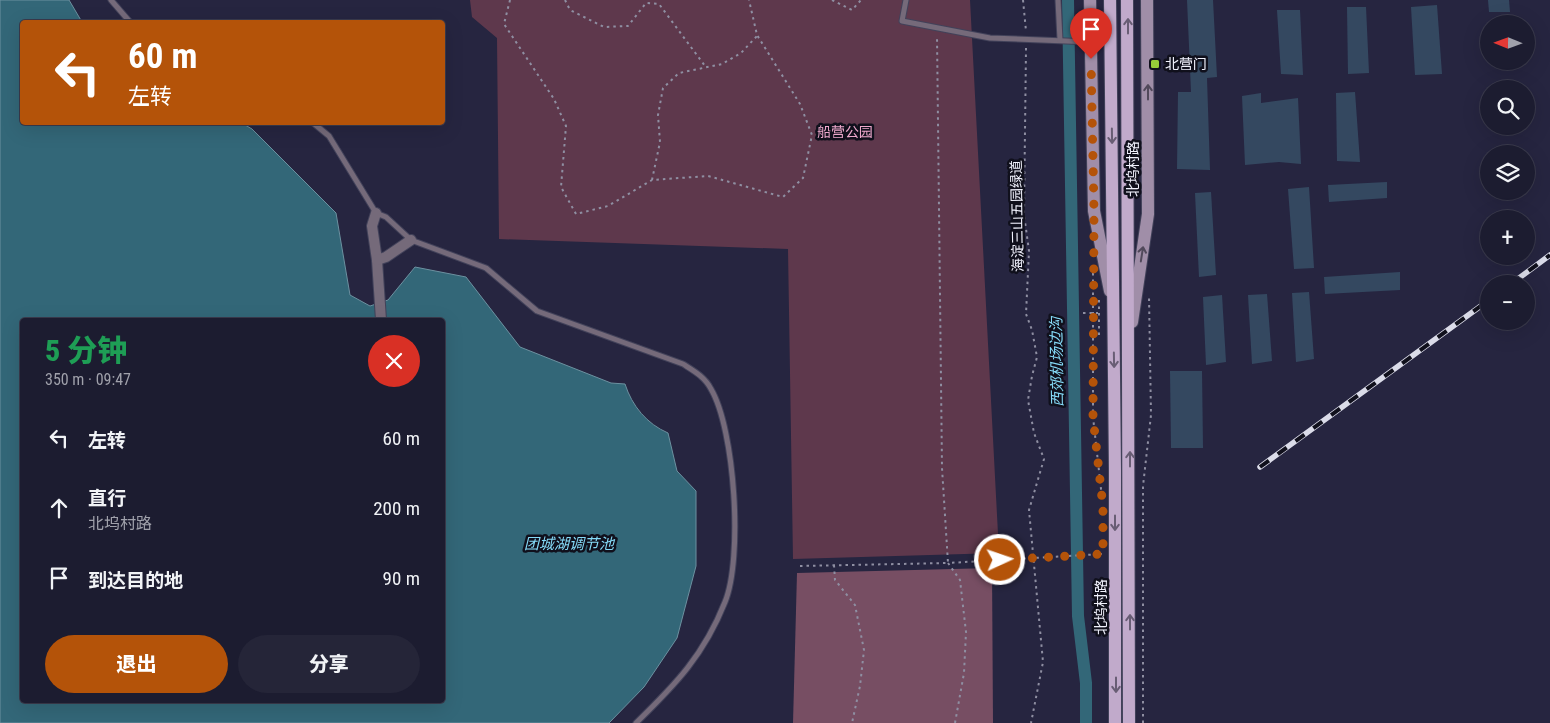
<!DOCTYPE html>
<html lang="zh">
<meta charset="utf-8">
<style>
body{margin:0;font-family:"Roboto Condensed","Noto Sans SC",sans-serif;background:#252538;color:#f1f3f6;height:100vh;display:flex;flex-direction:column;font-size:19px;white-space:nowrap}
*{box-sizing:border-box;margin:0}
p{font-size:16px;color:#a0a1ab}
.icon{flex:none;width:28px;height:28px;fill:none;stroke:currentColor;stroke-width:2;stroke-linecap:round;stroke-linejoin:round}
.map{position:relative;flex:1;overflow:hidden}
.side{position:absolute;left:20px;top:318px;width:425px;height:385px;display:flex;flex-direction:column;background:#1c1c30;border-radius:5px;box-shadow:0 5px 20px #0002,0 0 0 1px #3a3a4c}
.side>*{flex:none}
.top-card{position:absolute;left:20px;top:20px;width:425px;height:105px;border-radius:5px;box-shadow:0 5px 20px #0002,0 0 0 1px #3a3a4c;background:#b45309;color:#fff;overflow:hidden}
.needle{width:32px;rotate:271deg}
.controls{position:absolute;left:1480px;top:15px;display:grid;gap:10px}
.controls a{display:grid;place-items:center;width:55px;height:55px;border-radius:50%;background:#1c1c30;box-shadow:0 5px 20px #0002,0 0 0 1px #3a3a4c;font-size:25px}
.pin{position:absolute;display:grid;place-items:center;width:42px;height:42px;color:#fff;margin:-51px -21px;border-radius:50% 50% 50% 0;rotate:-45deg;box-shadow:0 0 5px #0007}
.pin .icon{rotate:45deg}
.me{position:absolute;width:55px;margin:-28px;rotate:87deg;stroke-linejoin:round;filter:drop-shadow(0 0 4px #0008)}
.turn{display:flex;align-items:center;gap:18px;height:105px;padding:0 25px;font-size:22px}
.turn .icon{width:65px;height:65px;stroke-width:2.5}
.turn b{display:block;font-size:35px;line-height:42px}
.round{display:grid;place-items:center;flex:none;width:52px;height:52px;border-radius:26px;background:#252538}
.headline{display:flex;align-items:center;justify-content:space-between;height:85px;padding:0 25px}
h1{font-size:30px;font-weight:800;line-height:38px;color:#1e9e55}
.primary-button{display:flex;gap:10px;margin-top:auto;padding:10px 25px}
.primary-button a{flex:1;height:58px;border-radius:30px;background:#b45309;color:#fff;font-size:20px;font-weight:800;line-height:58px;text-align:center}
.primary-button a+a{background:#252538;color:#f1f3f6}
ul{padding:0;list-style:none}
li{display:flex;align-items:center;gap:15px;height:70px;padding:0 25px}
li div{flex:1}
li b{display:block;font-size:19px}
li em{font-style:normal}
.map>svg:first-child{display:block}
.green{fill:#5e384c}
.forest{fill:#774e63}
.water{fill:#336778;stroke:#6c91a0;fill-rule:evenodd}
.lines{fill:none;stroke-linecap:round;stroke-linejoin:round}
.canal{stroke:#336778;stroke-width:12}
.building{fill:#344860}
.lane-casing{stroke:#42425a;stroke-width:7}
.street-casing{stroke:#42425a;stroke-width:12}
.secondary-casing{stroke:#42425a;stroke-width:14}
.primary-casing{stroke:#42425a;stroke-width:14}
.path{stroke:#8f8fa2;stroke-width:2;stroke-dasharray:2.5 4;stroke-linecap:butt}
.lane{stroke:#756a7a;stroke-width:5}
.street{stroke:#756a7a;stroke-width:10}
.secondary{stroke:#a08ea8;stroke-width:12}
.primary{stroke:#c1aacb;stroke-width:12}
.rail-casing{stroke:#dbdce9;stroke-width:5.5}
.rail{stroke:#10101c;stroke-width:4;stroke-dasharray:11;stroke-linecap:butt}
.oneway{stroke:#685d74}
.oneway2{stroke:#51495b}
.route{stroke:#b45309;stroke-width:9;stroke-dasharray:0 16.2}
.poi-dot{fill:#97cc39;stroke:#10101c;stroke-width:2}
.labels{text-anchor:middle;stroke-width:5;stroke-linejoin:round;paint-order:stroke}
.poi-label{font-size:14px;fill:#f1f2fd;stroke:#10101c;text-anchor:start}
.park-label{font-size:14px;fill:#eda8cc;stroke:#10101c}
.street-label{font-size:14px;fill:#f1f2fd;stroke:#10101c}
.water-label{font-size:15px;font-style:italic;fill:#85daf7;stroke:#10101c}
</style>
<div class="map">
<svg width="1550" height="723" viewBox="0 0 1550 723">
<rect width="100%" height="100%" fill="#262540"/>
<!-- green -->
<polygon class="green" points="470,0 970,0 999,553 793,559 788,249 499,239 497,38 472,17"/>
<!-- forest -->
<polygon class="forest" points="992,568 993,723 793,723 797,573"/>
<!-- water -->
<path class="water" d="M0,0H69L82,22H22V122H240L252,129L336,213L350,295L370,306L388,300L415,267L466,277L520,347L611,383L625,384C632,406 647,424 668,433L677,471L696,491V566L677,638L644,687L609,723H0ZM22,320H442V700H22Z"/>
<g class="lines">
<!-- canal -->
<polyline class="canal" points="1068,0 1078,616 1086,683 1086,723"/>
</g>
<!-- building -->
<g class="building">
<polygon points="1187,0 1213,0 1217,77 1207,78 1210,170 1177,169 1178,92 1191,92"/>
<polygon points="1488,0 1509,0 1510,12 1489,12"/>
<polygon points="1437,5 1442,74 1415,75 1411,7"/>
<polygon points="1347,7 1366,7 1369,73 1348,74"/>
<polygon points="1277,10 1300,10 1303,75 1281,74"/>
<polygon points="1355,92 1360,162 1337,161 1336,93"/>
<polygon points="1261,93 1261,103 1298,98 1301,164 1279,162 1245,165 1242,96"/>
<polygon points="1387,182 1387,198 1329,202 1328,185"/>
<polygon points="1309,187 1314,268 1294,269 1288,189"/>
<polygon points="1211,192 1216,275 1199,277 1195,193"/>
<polygon points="1400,272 1400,290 1325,294 1324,277"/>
<polygon points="1309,292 1314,359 1296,362 1292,293"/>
<polygon points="1267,294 1272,361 1252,364 1248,295"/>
<polygon points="1222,295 1226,362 1206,365 1203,297"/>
<polygon points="1170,371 1202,371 1203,448 1171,448"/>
</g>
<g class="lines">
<defs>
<g id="lane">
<polyline points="111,0 130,22"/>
<polyline points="906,0 902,21 990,38 1091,42"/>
<polyline points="1058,0 1060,40"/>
<path d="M312,122L329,136L376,213L386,217L411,240L486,268L537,311L683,364C694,371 705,377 711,389C735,430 743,558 725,602C704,655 676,684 636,723"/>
</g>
<g id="street">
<polyline points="376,213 372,226 377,260 381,320"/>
<polyline points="377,260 386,257 411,240"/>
</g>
<g id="secondary">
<polyline points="1090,0 1094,211 1110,291"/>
<polyline points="1132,322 1148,214 1147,0"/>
</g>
<g id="primary">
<polyline points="1110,0 1115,470 1115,723"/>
<polyline points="1127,0 1129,723"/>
</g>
</defs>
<!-- lane casing -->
<use href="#lane" class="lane-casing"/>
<!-- street casing -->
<use href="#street" class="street-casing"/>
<!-- secondary casing -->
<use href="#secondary" class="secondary-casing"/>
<!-- primary casing -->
<use href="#primary" class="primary-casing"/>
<!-- path -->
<g class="path">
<polyline points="510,0 504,24 554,99 566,126 561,187 576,214 608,206 652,180 708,176 783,197 803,178 812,135 800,104 757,35 749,0"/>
<polyline points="565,0 570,10 604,27 628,26 646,3 659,4 705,66"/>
<polyline points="832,0 852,10 861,0"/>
<polyline points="1023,0 1026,31"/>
<polyline points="1026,48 1024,214 1029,251 1026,314 1032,330 1037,357 1032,376 1028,400 1034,433 1044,459 1029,510 1043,662 1031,723"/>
<polyline points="652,180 660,142 658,115 663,88 679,73 722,64 741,53 757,36"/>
<polyline points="1093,273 1093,417 1102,498"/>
<polyline points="1083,313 1098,313"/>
<polyline points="1099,335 1099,298"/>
<polyline points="834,565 835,580 855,605 864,650 860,686 852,723"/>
<polyline points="800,566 948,563 942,468 937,36"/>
<polyline points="955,723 964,673 966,632 960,580 948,563 1102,554"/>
<polyline points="1143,723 1143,486 1151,415 1149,296"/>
</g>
<!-- lane -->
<use href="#lane" class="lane"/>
<!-- street -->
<use href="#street" class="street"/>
<!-- secondary -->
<use href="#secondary" class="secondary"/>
<!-- primary -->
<use href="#primary" class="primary"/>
<defs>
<g id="rail">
<polyline points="1511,284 1550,255"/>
<polyline points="1260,467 1489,300"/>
</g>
</defs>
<!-- rail casing -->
<use href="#rail" class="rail-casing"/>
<!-- rail -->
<use href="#rail" class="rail"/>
</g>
<!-- one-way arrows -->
<defs><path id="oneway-shaft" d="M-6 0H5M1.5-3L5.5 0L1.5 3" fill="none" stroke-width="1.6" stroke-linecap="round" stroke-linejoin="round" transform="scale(1.25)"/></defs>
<g class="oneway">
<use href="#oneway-shaft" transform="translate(1128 26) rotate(-90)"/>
<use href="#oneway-shaft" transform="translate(1112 136) rotate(89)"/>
<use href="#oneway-shaft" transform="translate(1114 360) rotate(89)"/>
<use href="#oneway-shaft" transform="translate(1130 459) rotate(-90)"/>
<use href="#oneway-shaft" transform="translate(1115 523) rotate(90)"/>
<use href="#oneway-shaft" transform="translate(1130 622) rotate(-90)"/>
<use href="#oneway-shaft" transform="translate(1116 685) rotate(90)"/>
</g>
<g class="oneway2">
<use href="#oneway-shaft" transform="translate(1148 92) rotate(-90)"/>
<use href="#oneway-shaft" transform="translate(1142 254) rotate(-81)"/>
</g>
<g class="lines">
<!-- route -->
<polyline class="route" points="1000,560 1103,554 1103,507 1093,417 1094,211 1091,59"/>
</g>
<!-- markers -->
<rect class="poi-dot" x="1150" y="59" width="10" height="10" rx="2.5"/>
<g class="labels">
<!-- poi labels -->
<g class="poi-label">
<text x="1165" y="69">北营门</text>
</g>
<!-- park labels -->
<g class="park-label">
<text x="845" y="137">船营公园</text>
</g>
<!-- street labels -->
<g class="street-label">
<text transform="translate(1133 169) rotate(-90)" y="5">北坞村路</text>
<text transform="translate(1017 216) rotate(-91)" y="5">海淀三山五园绿道</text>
<text transform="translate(1101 607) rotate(-90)" y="5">北坞村路</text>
</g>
<!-- water labels -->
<g class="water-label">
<text transform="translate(1057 362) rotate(-91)" y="5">西郊机场边沟</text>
<text x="569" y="549">团城湖调节池</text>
</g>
</g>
</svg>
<div class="controls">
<a><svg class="needle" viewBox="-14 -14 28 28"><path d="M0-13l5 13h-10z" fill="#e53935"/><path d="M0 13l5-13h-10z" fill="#a0a1ab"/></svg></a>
<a><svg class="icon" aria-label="search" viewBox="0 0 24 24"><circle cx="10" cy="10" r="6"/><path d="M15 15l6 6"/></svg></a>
<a><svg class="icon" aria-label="layers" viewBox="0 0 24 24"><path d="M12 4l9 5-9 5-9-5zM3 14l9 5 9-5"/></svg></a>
<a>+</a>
<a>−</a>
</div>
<div class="pin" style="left:1091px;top:59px;background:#d93025"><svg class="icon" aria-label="arrive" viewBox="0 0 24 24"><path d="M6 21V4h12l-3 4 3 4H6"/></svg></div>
<svg class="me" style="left:1000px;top:560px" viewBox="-20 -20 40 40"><circle r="17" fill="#b45309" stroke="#fff" stroke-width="3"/><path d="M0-11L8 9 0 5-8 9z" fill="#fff"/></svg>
<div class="top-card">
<div class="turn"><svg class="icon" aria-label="left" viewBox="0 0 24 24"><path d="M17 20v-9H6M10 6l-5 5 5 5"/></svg><div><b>60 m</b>左转</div></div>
</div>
<section class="side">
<div class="headline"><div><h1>5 分钟</h1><p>350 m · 09:47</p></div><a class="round" style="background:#d93025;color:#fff"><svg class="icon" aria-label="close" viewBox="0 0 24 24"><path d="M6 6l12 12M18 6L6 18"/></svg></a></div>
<ul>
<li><svg class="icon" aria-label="left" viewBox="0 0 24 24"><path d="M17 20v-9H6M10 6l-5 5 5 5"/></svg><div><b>左转</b></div><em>60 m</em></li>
<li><svg class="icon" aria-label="ahead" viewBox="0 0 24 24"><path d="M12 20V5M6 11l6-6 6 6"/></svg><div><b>直行</b><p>北坞村路</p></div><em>200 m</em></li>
<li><svg class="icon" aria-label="arrive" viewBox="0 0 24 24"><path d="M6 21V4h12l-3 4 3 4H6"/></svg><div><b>到达目的地</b></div><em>90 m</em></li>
</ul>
<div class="primary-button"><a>退出</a><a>分享</a></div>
</section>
</div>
